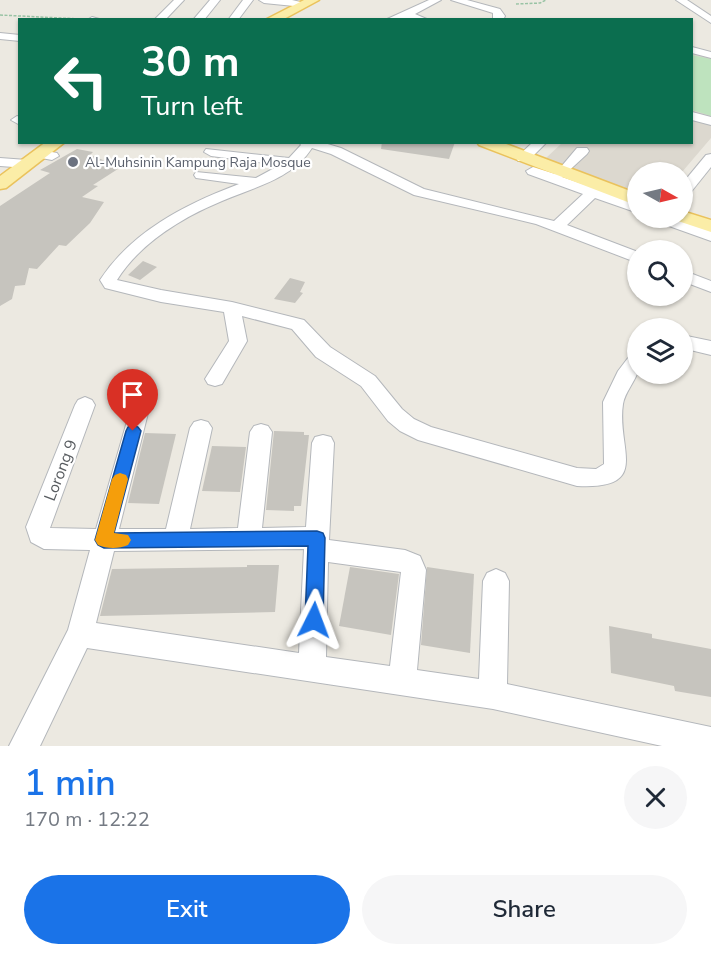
<!DOCTYPE html>
<meta charset="utf-8">
<style>
body{margin:0;font-family:"Nunito Sans",sans-serif;background:#f6f6f7;color:#1f2937;height:100vh;display:flex;flex-direction:column;font-size:22px;white-space:nowrap}
*{box-sizing:border-box;margin:0}
p{font-size:20px;color:#747a83}
.icon{flex:none;width:33px;height:33px;fill:none;stroke:currentColor;stroke-width:2;stroke-linecap:round;stroke-linejoin:round}
.map{position:relative;height:746px;overflow:hidden}
.panel{display:flex;flex-direction:column;background:#fff;flex:1}
.panel>*{flex:none}
.hud{position:absolute;left:18px;top:18px;width:675px;height:126px;border-radius:0px;box-shadow:0 2px 4px #0004;background:#0b6e4f;color:#fff;overflow:hidden}
.needle{width:39px;rotate:98deg}
.tools{position:absolute;left:627px;top:162px;display:grid;gap:12px}
.tools a{display:grid;place-items:center;width:66px;height:66px;border-radius:50%;background:#fff;box-shadow:0 2px 4px #0004;font-size:30px}
.pin{position:absolute;display:grid;place-items:center;width:51px;height:51px;color:#fff;margin:-62px -26px;border-radius:50% 50% 50% 0;rotate:-45deg;box-shadow:0 0 6px #0007}
.pin .icon{rotate:45deg}
.me{position:absolute;width:66px;margin:-33px;rotate:3deg;stroke-linejoin:round;filter:drop-shadow(0 0 4px #0008)}
.turn{display:flex;align-items:center;gap:21px;height:126px;padding:0 24px;font-size:27px}
.turn .icon{width:78px;height:78px;stroke-width:2.5}
.turn b{display:block;font-size:42px;line-height:51px}
.round{display:grid;place-items:center;flex:none;width:63px;height:63px;border-radius:32px;background:#f6f6f7}
.head{display:flex;align-items:center;justify-content:space-between;height:102px;padding:0 24px}
h1{font-size:36px;font-weight:600;line-height:45px;color:#1a73e8}
.action{display:flex;gap:12px;margin-top:auto;padding:12px 24px}
.action a{flex:1;height:69px;border-radius:36px;background:#1a73e8;color:#fff;font-size:24px;font-weight:600;line-height:69px;text-align:center}
.action a+a{background:#f6f6f7;color:#1f2937}
.map>svg:first-child{display:block}
.education{fill:#dcd8cf}
.green{fill:#bee3be}
.building{fill:#c6c4be}
.lines{fill:none;stroke-linecap:round;stroke-linejoin:round}
.minor-casing{stroke:#b4b7bb;stroke-width:2}
.major-casing{stroke:#eac25c;stroke-width:3}
.path{stroke:#98c3a4;stroke-width:1.5;stroke-dasharray:3 1.5;stroke-linecap:butt}
.minor{fill:#fff;fill-rule:evenodd}
.major{fill:#fbeda7;fill-rule:evenodd}
.route{fill:#1a73e8;stroke:#114b97;stroke-width:1.5}
.slow{fill:#f59e0b}
.worship-dot{fill:#6b7280;stroke:#fff;stroke-width:2}
.labels{text-anchor:middle;stroke-width:4.5;stroke-linejoin:round;paint-order:stroke}
.far-worship-label{font-size:14px;fill:#5b616d;stroke:#fff;text-anchor:start}
.street-label{font-size:16px;fill:#595d61;stroke:#fff}
</style>
<div class="map">
<svg width="711" height="746" viewBox="0 0 711 746">
<rect width="100%" height="100%" fill="#ece9e1"/>
<!-- education -->
<polygon class="education" points="692,52 711,57 711,138 682,172 638,172 637,196 545,159 562,143 692,142"/>
<!-- green -->
<polygon class="green" points="692,55 711,59 711,116 692,110"/>
<!-- building -->
<g class="building">
<polygon points="382,142 455,142 449,159 381,149"/>
<polygon points="77,149 93,152 90,155 121,167 93,185 98,186 82,197 104,202 90,223 66,246 59,245 37,269 29,268 25,285 15,286 12,299 0,306 0,206 50,173 40,170"/>
<polygon points="143,261 157,267 140,280 128,275"/>
<polygon points="290,278 305,282 300,292 303,293 295,303 274,299"/>
<polygon points="274,431 304,432 304,435 309,435 301,506 294,506 294,511 266,510"/>
<polygon points="145,433 176,434 159,504 128,503"/>
<polygon points="212,446 246,447 240,492 202,491"/>
<polygon points="247,565 279,565 275,612 100,616 112,569 247,567"/>
<polygon points="350,567 399,574 391,635 339,626"/>
<polygon points="427,567 474,574 470,653 421,645"/>
<polygon points="609,626 652,634 652,638 711,649 711,697 675,691 674,686 611,673"/>
</g>
<g class="lines">
<defs>
<g id="minor">
<polygon points="174,0 184,0 165,20 154,20"/>
<polygon points="210,0 220,0 204,20 193,20"/>
<polygon points="243,0 253,0 238,20 228,20"/>
<polygon points="259,0 292,0 309,4 304,7 264,3"/>
<polygon points="429,0 441,0 415,14 429,20 385,20"/>
<polygon points="451,0 467,0 500,9 505,16 503,20 493,20 493,13"/>
<polygon points="676,0 687,0 711,16 711,23"/>
<polygon points="92,17 103,20 87,20"/>
<polygon points="0,33 20,35 20,41 0,39"/>
<polygon points="692,47 711,52 711,58 692,53"/>
<polygon points="692,112 711,117 711,125 692,120"/>
<polygon points="17,116 20,117 20,125 11,120"/>
<path d="M299,142H321L341,148L424,189L554,221L583,194L528,174L526,171L533,167L555,174L577,148H587L589,151L587,154L562,177L591,187L599,183L604,184L606,187L603,191L638,204V213L595,198L567,225L638,252V263L536,224L414,195L331,154L312,148C292,179 255,187 222,201C183,217 140,243 117,280L161,290L232,302L304,320L330,347L375,376L402,409L414,419L431,427L577,468L596,469L604,464L603,402L618,371L631,354L638,352C638,358 639,365 638,371C635,382 625,392 623,404C616,448 653,490 577,486L418,440L400,431L388,421L361,386L316,357L292,329L242,316L247,341L222,384L215,386L208,384L205,379L229,341L224,312L161,302L105,288L100,280C132,231 186,204 239,184L196,178L194,175L196,172L256,178L280,165L211,156L204,152L206,149L289,158L301,145Z"/>
<polygon points="533,142 547,142 528,161 518,161 516,158"/>
<polygon points="41,150 57,153 59,156 52,160 36,157 34,154 36,151"/>
<polygon points="711,154 711,167 687,197 682,198 682,184 706,155"/>
<polygon points="0,158 27,160 34,164 27,168 0,166"/>
<polygon points="652,218 673,218 711,231 711,241 655,221"/>
<polygon points="682,270 711,281 711,292 682,281"/>
<polygon points="682,335 711,341 711,355 682,348"/>
<path d="M85,397L92,400L95,405L50,528L96,529L132,404L139,401L146,404L149,409L119,529H166L190,428L194,422L201,420L208,422L212,428L190,529L238,528L250,432L254,426L261,424L268,426L272,432L262,528L306,527L312,443L315,437L323,435L331,437L334,443L329,540L405,550L420,556L426,570L417,670L479,679L483,581L487,573L496,569L505,573L509,581L507,684L711,727V746H662L493,709L87,648L40,746H9L68,630L90,550L44,549L31,542L26,527L75,405L78,400ZM304,549L299,653L96,623L114,551ZM328,562L401,572L390,666L326,657Z"/>
</g>
<g id="major">
<polygon points="304,0 319,0 282,20 265,20"/>
<polygon points="46,142 65,142 6,188 0,189 0,176"/>
<polygon points="477,142 501,142 638,194 638,206 479,145"/>
<polygon points="682,211 711,220 711,232 675,220 674,218 682,218"/>
</g>
</defs>
<!-- minor casing -->
<use href="#minor" class="minor-casing"/>
<!-- major casing -->
<use href="#major" class="major-casing"/>
<!-- path -->
<g class="path">
<polyline points="516,4 540,3 546,0"/>
<polyline points="0,15 80,19"/>
</g>
<!-- minor -->
<use href="#minor" class="minor"/>
<!-- major -->
<use href="#major" class="major"/>
</g>
<!-- route -->
<polygon class="route" points="133,425 138,427 141,431 114,533 317,531 323,533 325,538 323,620 321,627 314,629 308,627 305,620 308,546 104,548 98,545 95,540 126,431 128,427"/>
<!-- slow -->
<path class="slow" d="M120,473L126,475L128,479L114,533L128,535L131,540L128,545C119,549 107,549 98,545L95,540L112,479L115,475Z"/>
<!-- markers -->
<circle class="worship-dot" cx="73" cy="162" r="6"/>
<g class="labels">
<!-- far-worship labels -->
<g class="far-worship-label">
<text x="85" y="167">Al-Muhsinin Kampung Raja Mosque</text>
</g>
<!-- street labels -->
<g class="street-label">
<text transform="translate(60 470) rotate(-69)" y="6">Lorong 9</text>
</g>
</g>
</svg>
<div class="tools">
<a><svg class="needle" viewBox="-14 -14 28 28"><path d="M0-13l5 13h-10z" fill="#e53935"/><path d="M0 13l5-13h-10z" fill="#747a83"/></svg></a>
<a><svg class="icon" aria-label="search" viewBox="0 0 24 24"><circle cx="10" cy="10" r="6"/><path d="M15 15l6 6"/></svg></a>
<a><svg class="icon" aria-label="layers" viewBox="0 0 24 24"><path d="M12 4l9 5-9 5-9-5zM3 14l9 5 9-5"/></svg></a>
</div>
<div class="pin" style="left:133px;top:431px;background:#d93025"><svg class="icon" aria-label="arrive" viewBox="0 0 24 24"><path d="M6 21V4h12l-3 4 3 4H6"/></svg></div>
<svg class="me" style="left:314px;top:620px" viewBox="-20 -20 40 40"><path d="M0-17L14 15 0 8-14 15z" fill="#1a73e8" stroke="#fff" stroke-width="4"/></svg>
<div class="hud">
<div class="turn"><svg class="icon" aria-label="left" viewBox="0 0 24 24"><path d="M17 20v-9H6M10 6l-5 5 5 5"/></svg><div><b>30 m</b>Turn left</div></div>
</div>
</div>
<section class="panel">
<div class="head"><div><h1>1 min</h1><p>170 m · 12:22</p></div><a class="round"><svg class="icon" aria-label="close" viewBox="0 0 24 24"><path d="M6 6l12 12M18 6L6 18"/></svg></a></div>
<div class="action"><a>Exit</a><a>Share</a></div>
</section>
